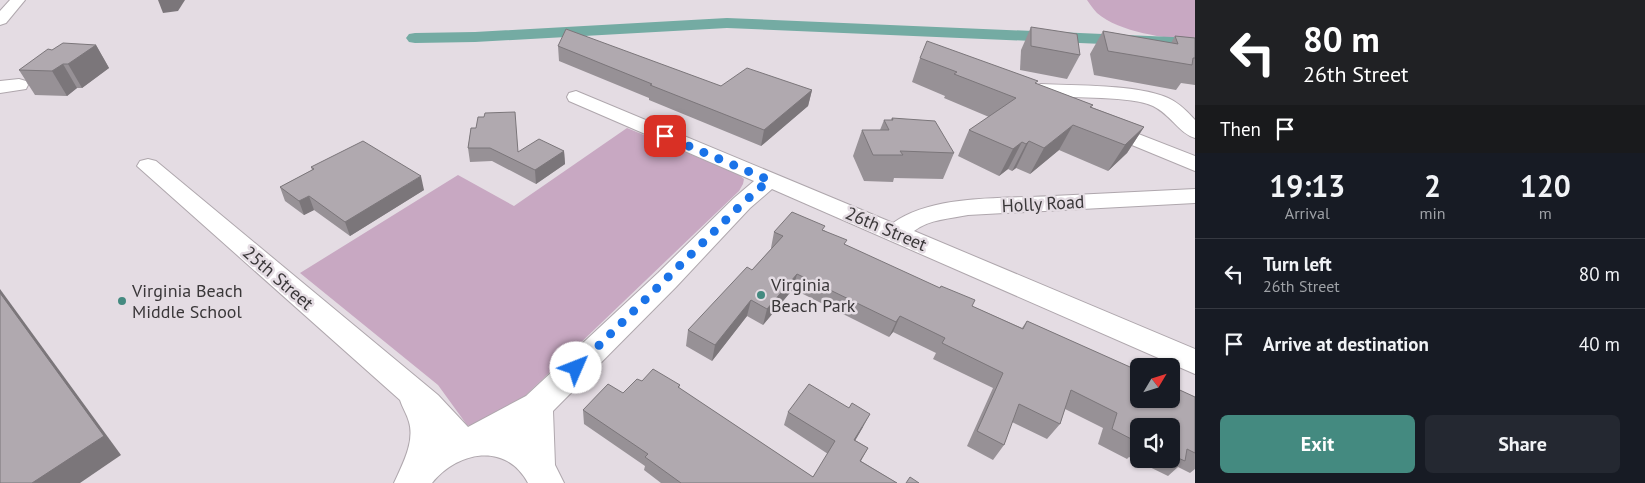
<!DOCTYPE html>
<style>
body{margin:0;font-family:"PT Sans",sans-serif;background:#242831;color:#f1f3f6;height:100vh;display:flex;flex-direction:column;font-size:19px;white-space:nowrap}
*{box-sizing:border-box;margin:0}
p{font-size:16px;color:#9ea1a6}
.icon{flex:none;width:28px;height:28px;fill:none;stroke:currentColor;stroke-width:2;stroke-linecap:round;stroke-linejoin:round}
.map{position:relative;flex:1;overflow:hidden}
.details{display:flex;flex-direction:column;background:#171b24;width:450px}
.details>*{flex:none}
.top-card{background:#202124;color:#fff;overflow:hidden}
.needle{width:32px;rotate:52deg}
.buttons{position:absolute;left:1130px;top:358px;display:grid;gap:10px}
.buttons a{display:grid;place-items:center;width:50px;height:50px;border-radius:8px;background:#171b24;box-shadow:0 1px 4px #0004;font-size:25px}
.pin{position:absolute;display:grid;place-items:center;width:42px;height:42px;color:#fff;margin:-21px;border-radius:10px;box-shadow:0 2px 8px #0006}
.me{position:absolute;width:55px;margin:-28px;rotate:46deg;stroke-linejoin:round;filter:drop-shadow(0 0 4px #0008)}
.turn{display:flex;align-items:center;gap:18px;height:105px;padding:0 25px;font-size:22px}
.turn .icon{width:65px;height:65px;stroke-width:2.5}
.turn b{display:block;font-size:35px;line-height:42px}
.then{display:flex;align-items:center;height:48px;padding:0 25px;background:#0003;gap:10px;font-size:19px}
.eta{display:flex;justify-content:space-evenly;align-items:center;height:85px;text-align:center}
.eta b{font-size:30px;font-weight:700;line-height:35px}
.button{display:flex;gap:10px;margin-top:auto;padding:10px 25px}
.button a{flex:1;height:58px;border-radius:8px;background:#448a80;color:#fff;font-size:20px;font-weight:700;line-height:58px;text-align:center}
.button a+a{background:#242831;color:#f1f3f6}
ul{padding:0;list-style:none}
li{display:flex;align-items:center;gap:15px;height:70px;padding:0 25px;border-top:1px solid #363941}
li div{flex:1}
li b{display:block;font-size:19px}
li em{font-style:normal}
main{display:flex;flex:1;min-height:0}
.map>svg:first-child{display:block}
.green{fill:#c8a8c2}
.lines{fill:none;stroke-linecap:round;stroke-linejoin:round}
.canal{fill:#74aba3;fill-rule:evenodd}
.street-casing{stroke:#afa7ad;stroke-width:2}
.street{fill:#fff;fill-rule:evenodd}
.wall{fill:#979196;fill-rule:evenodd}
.shaded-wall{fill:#7b767a}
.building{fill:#b0a9af;stroke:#7b767a}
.route{stroke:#1a73e8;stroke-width:9;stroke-dasharray:0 16.2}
.poi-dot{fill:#448a80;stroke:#e4dce3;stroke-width:2}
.labels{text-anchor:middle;stroke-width:5;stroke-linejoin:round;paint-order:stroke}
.street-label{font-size:18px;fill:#3a3739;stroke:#e4dce3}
.poi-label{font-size:18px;fill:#3a3739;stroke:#e4dce3;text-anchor:start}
</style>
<main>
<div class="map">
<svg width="1195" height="483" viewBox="0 0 1195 483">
<rect width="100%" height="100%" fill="#e4dce3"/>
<!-- green -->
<g class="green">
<path d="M1087,0H1195V42C1165,37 1120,33 1097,13C1093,9 1090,4 1087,0Z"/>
<polygon points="627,128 738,174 744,179 743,184 739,191 503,417 478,429 467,425 438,385 300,273 458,175 514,206"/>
</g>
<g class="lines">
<!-- canal -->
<polygon class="canal" points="727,18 1195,38 1195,48 727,28 475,42 415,43 409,42 406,38 409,34 415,33 475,32"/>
<defs>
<g id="street">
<polygon points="10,0 25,0 6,23 0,25 0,11"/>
<polygon points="19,79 26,81 28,85 26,89 0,93 0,81"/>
<path d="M1041,84C1076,86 1137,84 1168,98C1179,103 1187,111 1195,120V138C1180,134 1170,114 1153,106C1132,96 1073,98 1047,96L1050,100L1047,104C1037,107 1030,104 1025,95C1027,87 1033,86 1041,84Z"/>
<path d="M576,91L893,223C934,194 1004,199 1053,196C1101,194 1148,191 1195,189V203L968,215C949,219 930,219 914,231L1195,349V374L772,189L750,208L676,287L553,411L555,465L564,483H528C506,442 458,451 432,483H394C402,465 415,442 409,422C407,414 402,407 400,400L137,166L140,161L148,159L156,161L438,395L468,427L526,396L658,273L734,198L754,181L569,101L567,97L569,93Z"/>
<polygon points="1105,121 1195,156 1195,171 1098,131 1095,127 1098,123"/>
</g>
</defs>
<!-- street casing -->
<use href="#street" class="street-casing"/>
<!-- street -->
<use href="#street" class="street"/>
</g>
<!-- wall -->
<g class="wall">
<polygon points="1031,27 1080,55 1067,79 1020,70 1021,50"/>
<polygon points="1103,31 1171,43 1175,36 1195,38 1195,85 1181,83 1176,90 1094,75 1090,54"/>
<polygon points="96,45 109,68 82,88 77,88 67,96 35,95 19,70 52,50"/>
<polygon points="558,46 721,86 812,90 808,106 761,146 649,100 649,98 559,61"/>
<polygon points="920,58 1037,84 1093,105 1091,107 1144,127 1127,153 1108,171 1059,150 1030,174 1016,168 1012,171 1008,169 999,176 958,156 969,130 989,117 944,98 945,96 912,82"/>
<polygon points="892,118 954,153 943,179 894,178 893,182 864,181 853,156 862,130 880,130 884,120 891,120"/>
<polygon points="471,128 518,152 564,151 565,164 536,184 492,161 470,162 468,148"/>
<polygon points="311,167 424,190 350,236 314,210 304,215 285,201 280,187 312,170"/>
<path d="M824,230L846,245L972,306L1022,328L1027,321L1195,397V469L1190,473L1178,467L1168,476L1129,457L1127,459L1098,444L1103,428L1065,409L1060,424L1047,439L1012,422L1004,445L993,460L967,446L993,388L933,359L936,353L893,332L889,337L793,289L763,325L747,316L712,361L686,346L688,330L752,270L772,248H771L774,232ZM1139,426H1171V459H1139Z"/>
<polygon points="642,381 680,385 679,388 813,477 828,454 784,425 788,412 863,427 855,440 868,448 861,461 897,483 661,483 644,470 645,466 584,424 583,410 623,393"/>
</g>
<!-- shaded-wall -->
<g class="shaded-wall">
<polygon points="158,0 185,0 178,11 163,13"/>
<polygon points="96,45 109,68 82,88 68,64"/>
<polygon points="63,64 77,88 67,96 52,71"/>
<polygon points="812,90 808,106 761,146 764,130"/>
<polygon points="1073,125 1059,150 1030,174 1044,148"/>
<polygon points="1144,127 1127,153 1108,171 1125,145"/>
<polygon points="1029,141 1016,168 1012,171 1026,144"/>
<polygon points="1022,142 1008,169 999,176 1013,149"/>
<polygon points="564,151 565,164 536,184 535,170"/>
<polygon points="421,176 424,190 350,236 345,222"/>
<polygon points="309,196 314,210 304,215 299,201"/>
<polygon points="797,274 793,289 763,325 767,309"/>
<polygon points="0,289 121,455 80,483 32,483 0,293"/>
<polygon points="751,300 747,316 712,361 715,345"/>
<polygon points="900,316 893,332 889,337 896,322"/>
<polygon points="870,414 863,427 848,453 854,440"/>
</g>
<!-- building -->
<g class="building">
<polygon points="1031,27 1077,34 1080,55 1031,46"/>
<polygon points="566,29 721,86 747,68 812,90 764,130 650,85 652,84 558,46"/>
<polygon points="1103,31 1178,44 1175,36 1195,38 1195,58 1193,58 1192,65 1108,51"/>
<polygon points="927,41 1038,81 1035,83 1093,105 1090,107 1144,127 1125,145 1073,125 1044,148 1029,141 1026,144 1022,142 1013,149 969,130 1016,98 954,74 957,72 920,58"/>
<polygon points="63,43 96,45 68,64 63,64 52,71 19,70 48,49 52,50"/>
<polygon points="515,112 518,152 539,139 564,151 535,170 490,148 468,148 471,128 476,128 478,117 484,117 485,113"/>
<polygon points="892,118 935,121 954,153 900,151 903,155 873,155 862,130 889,130 884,120 893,120"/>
<polygon points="363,141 421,176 345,222 309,196 299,201 280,187 314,169 311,167"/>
<polygon points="792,212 825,226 822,230 847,240 844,244 940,288 941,286 975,300 972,306 1023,329 1027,321 1139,371 1139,399 1171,399 1171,386 1195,397 1195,453 1187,449 1185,461 1171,455 1171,426 1139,426 1139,443 1112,429 1117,413 1071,390 1060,424 1019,404 1004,445 977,431 1003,373 942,343 945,338 900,316 896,322 797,274 767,309 751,300 715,345 688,330 747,267 752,270 783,236 774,232"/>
<polygon points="0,293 104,436 32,483 0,483"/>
<polygon points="653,369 680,385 678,387 813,477 835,441 788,412 809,384 849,408 852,403 870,414 854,440 868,448 860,461 897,483 681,483 645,457 648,454 583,410 608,384 623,393 637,379 642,381"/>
<polygon points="910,477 919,483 906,483"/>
</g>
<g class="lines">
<!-- route -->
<polyline class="route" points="576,368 742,204 769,180 665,136"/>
</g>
<!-- markers -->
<g class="poi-dot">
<circle cx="761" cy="295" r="5"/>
<circle cx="122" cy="301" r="5"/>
</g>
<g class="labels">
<!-- street labels -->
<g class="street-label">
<text transform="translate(1043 204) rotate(-3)" y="6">Holly Road</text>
<text transform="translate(886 229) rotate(23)" y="6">26th Street</text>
<text transform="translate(278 278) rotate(41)" y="6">25th Street</text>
</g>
<!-- poi labels -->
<g class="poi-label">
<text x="771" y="291">Virginia<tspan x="771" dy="21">Beach Park</tspan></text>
<text x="132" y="297">Virginia Beach<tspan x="132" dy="21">Middle School</tspan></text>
</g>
</g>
</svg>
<div class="buttons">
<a><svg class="needle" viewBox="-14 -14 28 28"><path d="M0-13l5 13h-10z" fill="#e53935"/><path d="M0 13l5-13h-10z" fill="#9ea1a6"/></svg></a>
<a><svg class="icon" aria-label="sound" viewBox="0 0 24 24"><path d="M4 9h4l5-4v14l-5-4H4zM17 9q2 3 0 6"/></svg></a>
</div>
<div class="pin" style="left:665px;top:136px;background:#d93025"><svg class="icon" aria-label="arrive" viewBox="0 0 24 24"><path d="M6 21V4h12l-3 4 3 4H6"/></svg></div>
<svg class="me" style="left:576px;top:368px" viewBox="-20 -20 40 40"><circle r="19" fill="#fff"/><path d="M0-13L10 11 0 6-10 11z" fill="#1a73e8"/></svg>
</div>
<section class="details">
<div class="top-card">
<div class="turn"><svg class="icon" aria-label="left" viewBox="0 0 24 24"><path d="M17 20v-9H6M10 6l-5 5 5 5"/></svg><div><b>80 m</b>26th Street</div></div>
<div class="then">Then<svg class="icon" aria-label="arrive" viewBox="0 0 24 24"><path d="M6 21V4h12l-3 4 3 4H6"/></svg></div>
</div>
<div class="eta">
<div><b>19:13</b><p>Arrival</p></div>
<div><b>2</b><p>min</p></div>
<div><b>120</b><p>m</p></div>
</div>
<ul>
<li><svg class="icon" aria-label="left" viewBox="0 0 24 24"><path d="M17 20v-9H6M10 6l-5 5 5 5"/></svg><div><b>Turn left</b><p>26th Street</p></div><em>80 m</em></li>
<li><svg class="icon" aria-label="arrive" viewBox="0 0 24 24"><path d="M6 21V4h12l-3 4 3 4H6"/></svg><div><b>Arrive at destination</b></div><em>40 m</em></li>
</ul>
<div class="button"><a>Exit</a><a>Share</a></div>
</section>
</main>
